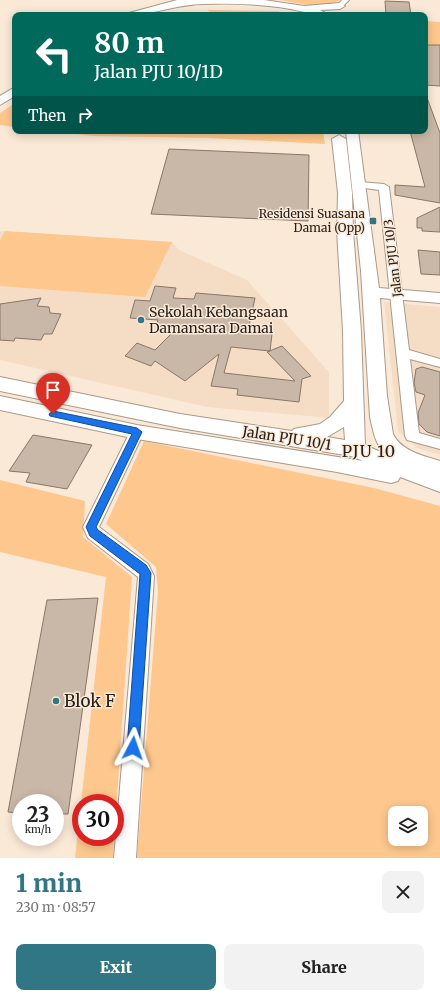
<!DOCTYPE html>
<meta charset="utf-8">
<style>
body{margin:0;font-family:Merriweather,serif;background:#f2f2f2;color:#222;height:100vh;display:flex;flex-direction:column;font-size:15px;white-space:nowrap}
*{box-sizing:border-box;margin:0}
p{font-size:13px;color:#767676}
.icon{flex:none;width:22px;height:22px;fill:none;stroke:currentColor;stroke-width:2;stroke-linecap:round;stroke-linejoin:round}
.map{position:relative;height:858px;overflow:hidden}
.sheet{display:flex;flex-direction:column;background:#fff;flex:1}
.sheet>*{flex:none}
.guide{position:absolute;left:12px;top:12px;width:416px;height:122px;border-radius:8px;box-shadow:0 2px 10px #0003;background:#00695c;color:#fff;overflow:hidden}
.buttons{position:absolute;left:388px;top:806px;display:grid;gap:8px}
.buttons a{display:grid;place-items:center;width:40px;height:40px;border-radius:8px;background:#fff;box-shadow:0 2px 10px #0003;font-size:20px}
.speed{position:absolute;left:12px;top:794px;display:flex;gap:8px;font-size:20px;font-weight:700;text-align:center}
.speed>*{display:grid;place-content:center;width:52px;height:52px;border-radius:50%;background:#fff;box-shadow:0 2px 10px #0003;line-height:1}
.speed small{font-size:10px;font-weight:400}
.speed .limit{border:6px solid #d22;background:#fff;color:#111}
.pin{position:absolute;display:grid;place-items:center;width:34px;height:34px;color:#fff;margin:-41px -17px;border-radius:50% 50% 50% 0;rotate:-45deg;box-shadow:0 0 4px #0007}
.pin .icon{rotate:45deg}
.me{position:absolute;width:44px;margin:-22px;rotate:4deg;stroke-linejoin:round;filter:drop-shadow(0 0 3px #0008)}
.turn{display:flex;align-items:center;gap:14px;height:84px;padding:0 16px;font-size:18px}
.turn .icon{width:52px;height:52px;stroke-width:2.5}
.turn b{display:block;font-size:28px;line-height:34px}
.then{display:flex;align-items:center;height:38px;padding:0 16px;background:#0003;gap:8px;font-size:15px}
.round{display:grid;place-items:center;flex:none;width:42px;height:42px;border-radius:8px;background:#f2f2f2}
.summary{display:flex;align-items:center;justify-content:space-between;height:68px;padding:0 16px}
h1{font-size:24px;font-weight:800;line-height:30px;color:#317685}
.cta{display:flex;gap:8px;margin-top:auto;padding:8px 16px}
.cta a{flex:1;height:46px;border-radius:8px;background:#317685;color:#fff;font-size:16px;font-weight:800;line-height:46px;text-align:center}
.cta a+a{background:#f2f2f2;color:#222}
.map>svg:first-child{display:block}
.built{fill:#f5ddc5}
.green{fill:#fec78e;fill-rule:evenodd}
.building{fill:#c9b8a7;stroke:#877767}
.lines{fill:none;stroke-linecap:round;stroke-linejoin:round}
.street-casing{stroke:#aa9989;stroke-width:2}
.secondary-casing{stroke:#aa9989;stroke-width:2}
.street{fill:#fff;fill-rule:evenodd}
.secondary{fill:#fff;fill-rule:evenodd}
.route{fill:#1a73e8;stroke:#114b97}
.poi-dot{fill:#317685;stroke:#fbe9d7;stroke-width:1.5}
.labels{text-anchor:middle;stroke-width:3;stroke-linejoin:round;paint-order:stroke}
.far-poi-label{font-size:12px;fill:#27201a;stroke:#fbe9d7;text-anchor:end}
.far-street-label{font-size:12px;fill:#27201a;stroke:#fbe9d7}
.poi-label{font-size:14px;fill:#27201a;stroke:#fbe9d7;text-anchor:start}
.street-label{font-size:14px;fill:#27201a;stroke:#fbe9d7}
.quarter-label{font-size:16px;letter-spacing:1px;fill:#27201a;stroke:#fbe9d7}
.near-poi-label{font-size:17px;fill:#27201a;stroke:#fbe9d7;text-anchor:start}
</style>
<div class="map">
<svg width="440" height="858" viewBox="0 0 440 858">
<rect width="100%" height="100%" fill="#fbe9d7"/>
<!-- built -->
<g class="built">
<polygon points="0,231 172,242 179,250 247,280 329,372 329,418 207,407 0,360"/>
<polygon points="384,302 440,307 440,455 417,448 398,431"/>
</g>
<!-- green -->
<g class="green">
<path d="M279,0H339C324,12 297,2 279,0Z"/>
<polygon points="207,10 278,11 288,15 215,15"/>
<polygon points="425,21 440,22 440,45 425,45"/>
<polygon points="15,103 15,127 0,125 0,113"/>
<polygon points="49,131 323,131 325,144 209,138 93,136"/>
<polygon points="5,231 172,242 145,297 0,286 0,240"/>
<path d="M144,441L374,488L440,506V858H137L158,591L156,567L106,524ZM395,813H421V839H395Z"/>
<polygon points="0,480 85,501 83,537 132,577 115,826 115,803 81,803 106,577 0,552"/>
<polygon points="81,803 81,837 114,837 113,858 75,858"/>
</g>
<!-- building -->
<g class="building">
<polygon points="385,1 409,2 411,15 386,15"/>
<polygon points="425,45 440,45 440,86 425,85"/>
<polygon points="425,95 426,95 440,133 440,203 395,195 395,185 425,187 410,131 425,131"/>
<polygon points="169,149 309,155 308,221 151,214"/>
<polygon points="440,207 440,232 422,231 422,228 417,228 417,218"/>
<polygon points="418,250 440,252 440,275 421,274"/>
<polygon points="155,286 176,288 173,298 194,299 196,293 255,298 248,331 272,334 270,351 231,347 224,373 295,381 267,352 282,346 311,376 302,379 299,402 237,395 238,389 211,386 219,354 185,381 155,361 151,366 125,356 137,343 155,350 177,328 156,326 158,320 130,318 135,300 150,301"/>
<polygon points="41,298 37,306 49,307 50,313 61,314 52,334 44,334 41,340 15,338 14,341 0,340 0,304"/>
<polygon points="422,367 440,372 440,436 427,432 419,424 418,413 425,395 416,392 414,383 416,369"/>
<polygon points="33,435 92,445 67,489 26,482 30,473 9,471"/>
<polygon points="98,598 68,814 55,814 55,803 21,803 21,813 8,812 47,600"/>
</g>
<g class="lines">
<defs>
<g id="street">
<polygon points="342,0 349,0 342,7 338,7 337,6"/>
<polygon points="360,182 384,184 389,187 409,350 440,359 440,367 410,359 419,433 440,439 440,449 407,440 405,436 379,190 357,187 355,185 357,183"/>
<polygon points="137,427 142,428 144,432 99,527 148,564 154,576 136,858 114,858 138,577 88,538 83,527 130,432 132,428"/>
</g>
<g id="secondary">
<path d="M177,0H264L304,6L340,3L345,6L340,9L320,10L329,15C311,15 295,9 278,7C253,4 228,3 204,4C177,4 154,15 128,15L129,13Z"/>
<polygon points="15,87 15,96 0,105 0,96"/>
<path d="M346,131H358L379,288L440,293V303L380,298L387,396L393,434C401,451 424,456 440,461V492L400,477L398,481L391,483L337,472L137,439L0,410V396L137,425L363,461L351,456L180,428L0,391V377L180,414L292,431L294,429L320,424L330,417L344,401L343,331L337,231L338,193L332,139L339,135L346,139L352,193L353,231L361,331L365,445L385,454C375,444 373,430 370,417L361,271ZM344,427L345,440L327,437Z"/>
</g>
</defs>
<!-- street casing -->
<use href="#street" class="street-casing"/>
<!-- secondary casing -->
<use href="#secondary" class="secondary-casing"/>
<!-- street -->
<use href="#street" class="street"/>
<!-- secondary -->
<use href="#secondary" class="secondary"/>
</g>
<!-- route -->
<polygon class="route" points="53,411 137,428 142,432 96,527 98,530 146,565 151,573 139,748 137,753 133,755 129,753 127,748 140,574 90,536 86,527 132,434 50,416 49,414"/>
<!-- markers -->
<g class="poi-dot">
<rect x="369" y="217" width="8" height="8" rx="2"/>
<circle cx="141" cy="320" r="4"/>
<circle cx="56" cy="701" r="4"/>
</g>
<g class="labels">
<!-- far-poi labels -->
<g class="far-poi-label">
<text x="365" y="218">Residensi Suasana<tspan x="365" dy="14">Damai (Opp)</tspan></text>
</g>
<!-- far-street labels -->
<g class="far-street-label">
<text transform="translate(393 258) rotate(-97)" y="4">Jalan PJU 10/3</text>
</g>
<!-- poi labels -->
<g class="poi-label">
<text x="149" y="317">Sekolah Kebangsaan<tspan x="149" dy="16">Damansara Damai</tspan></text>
</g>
<!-- street labels -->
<g class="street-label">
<text transform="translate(287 438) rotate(9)" y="5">Jalan PJU 10/1</text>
</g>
<!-- quarter labels -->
<g class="quarter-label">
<text x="369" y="457">PJU 10</text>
</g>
<!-- near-poi labels -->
<g class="near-poi-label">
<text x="64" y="707">Blok F</text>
</g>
</g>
</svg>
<div class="buttons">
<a><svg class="icon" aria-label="layers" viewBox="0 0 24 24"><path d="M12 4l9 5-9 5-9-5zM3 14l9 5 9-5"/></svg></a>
</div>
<div class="speed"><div>23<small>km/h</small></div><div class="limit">30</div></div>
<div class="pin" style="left:53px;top:414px;background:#d93025"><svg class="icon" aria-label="arrive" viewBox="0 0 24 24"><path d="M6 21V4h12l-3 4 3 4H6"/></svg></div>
<svg class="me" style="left:133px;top:748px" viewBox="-20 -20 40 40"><path d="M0-17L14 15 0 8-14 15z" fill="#1a73e8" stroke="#fff" stroke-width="4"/></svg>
<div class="guide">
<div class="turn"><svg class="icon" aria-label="left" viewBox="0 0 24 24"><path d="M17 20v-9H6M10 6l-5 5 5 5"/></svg><div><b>80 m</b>Jalan PJU 10/1D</div></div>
<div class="then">Then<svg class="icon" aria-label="right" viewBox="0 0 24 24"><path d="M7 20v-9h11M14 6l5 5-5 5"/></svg></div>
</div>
</div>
<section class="sheet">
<div class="summary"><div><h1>1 min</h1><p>230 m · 08:57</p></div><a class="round"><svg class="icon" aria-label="close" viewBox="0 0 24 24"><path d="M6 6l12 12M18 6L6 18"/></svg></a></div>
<div class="cta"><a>Exit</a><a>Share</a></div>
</section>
